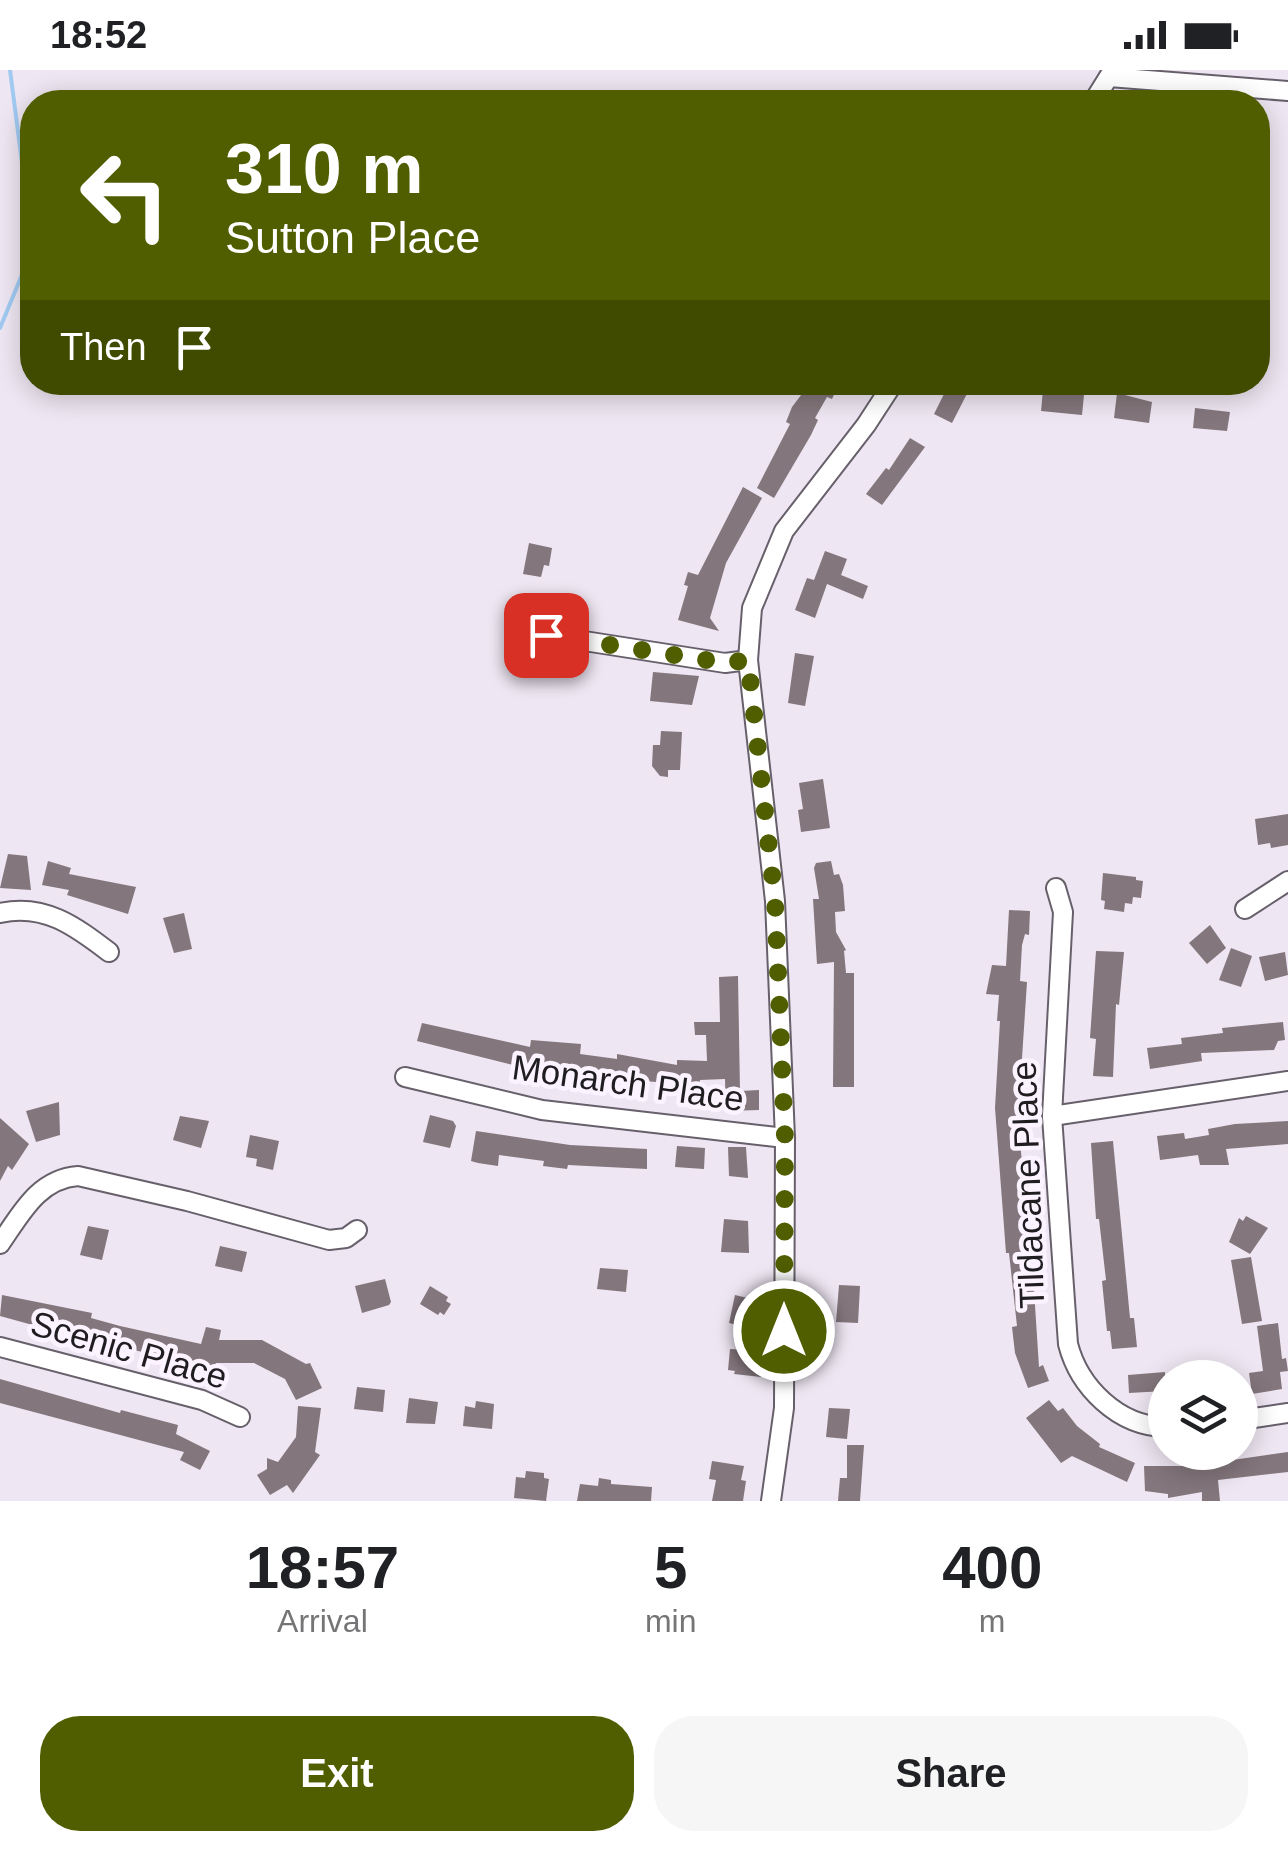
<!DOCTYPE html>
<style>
body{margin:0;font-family:Arial,sans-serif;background:#f6f6f6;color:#202124;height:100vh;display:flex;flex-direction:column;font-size:38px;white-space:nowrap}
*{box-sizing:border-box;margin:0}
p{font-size:32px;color:#757577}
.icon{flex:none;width:55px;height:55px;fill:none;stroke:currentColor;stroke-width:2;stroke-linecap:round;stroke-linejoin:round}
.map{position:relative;height:1431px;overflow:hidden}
.panel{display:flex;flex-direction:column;background:#fff;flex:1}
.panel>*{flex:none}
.guide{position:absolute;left:20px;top:20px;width:1250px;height:305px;border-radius:40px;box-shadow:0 5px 25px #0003;background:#505e00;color:#fff;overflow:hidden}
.fabs{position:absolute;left:1148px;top:1290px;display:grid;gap:20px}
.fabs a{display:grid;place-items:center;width:110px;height:110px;border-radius:50%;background:#fff;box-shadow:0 5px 25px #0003;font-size:50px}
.pin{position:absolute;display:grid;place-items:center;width:85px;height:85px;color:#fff;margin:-42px;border-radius:20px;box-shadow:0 5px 15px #0006}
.me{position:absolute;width:110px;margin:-55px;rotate:0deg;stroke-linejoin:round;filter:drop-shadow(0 0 8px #0008)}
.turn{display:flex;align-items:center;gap:35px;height:210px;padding:0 40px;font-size:45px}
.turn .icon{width:130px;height:130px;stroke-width:2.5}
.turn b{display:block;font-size:70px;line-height:85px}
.then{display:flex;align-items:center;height:95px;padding:0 40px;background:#0003;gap:20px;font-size:38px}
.eta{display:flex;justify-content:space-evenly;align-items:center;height:170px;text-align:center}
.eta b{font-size:60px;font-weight:700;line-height:70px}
.action{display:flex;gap:20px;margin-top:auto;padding:20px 40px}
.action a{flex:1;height:115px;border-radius:40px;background:#505e00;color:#fff;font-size:40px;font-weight:700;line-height:115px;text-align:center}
.action a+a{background:#f6f6f6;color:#202124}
.status{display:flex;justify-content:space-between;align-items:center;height:70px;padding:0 50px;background:#fff;direction:ltr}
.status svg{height:28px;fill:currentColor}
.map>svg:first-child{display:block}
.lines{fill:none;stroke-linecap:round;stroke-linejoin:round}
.stream{stroke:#a1caf2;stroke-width:4}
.building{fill:#83767c}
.street-casing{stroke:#67606b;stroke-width:22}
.street{stroke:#fff;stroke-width:18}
.route{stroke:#505e00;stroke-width:18;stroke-dasharray:0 32.4}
.labels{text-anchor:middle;stroke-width:9;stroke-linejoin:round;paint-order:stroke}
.street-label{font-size:35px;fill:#201d21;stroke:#fbf3ff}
</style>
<div class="status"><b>18:52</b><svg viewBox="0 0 49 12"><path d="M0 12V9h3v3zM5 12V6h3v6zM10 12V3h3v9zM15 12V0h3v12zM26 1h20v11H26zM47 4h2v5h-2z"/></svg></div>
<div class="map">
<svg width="1288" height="1431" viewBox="0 0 1288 1431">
<rect width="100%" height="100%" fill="#eee6f2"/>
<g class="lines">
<!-- stream -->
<polyline class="stream" points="0,258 26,195 28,139 10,0"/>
</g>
<!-- building -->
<g class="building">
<polygon points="811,312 840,312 832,329 827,327 815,348 818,350 811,365 774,428 757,418 790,354 786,352 792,337"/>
<polygon points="950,312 973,312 952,353 934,344"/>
<polygon points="1043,320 1084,325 1082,345 1041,341"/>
<polygon points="1117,323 1152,332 1149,353 1114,348"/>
<polygon points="1195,338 1230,342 1227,361 1193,358"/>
<polygon points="910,368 925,377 882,435 866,424 886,398 889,400"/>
<polygon points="743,417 762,428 726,493 710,548 719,561 678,550 688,516 684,515 688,502 698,505"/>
<polygon points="529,473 552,478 549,496 544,495 541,507 523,504"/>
<polygon points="825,481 847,489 841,505 868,516 863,529 827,514 815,548 795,540 807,508 814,510"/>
<polygon points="795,583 814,586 805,636 788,633"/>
<polygon points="653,602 699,606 692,635 650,631"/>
<polygon points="661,661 682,662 680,700 668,700 668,707 660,706 652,696 653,675 660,675"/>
<polygon points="823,709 830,758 801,762 798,740 803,739 799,713"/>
<polygon points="1288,744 1288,775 1271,778 1270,773 1258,775 1255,749"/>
<polygon points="8,784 27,786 31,820 0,818"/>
<polygon points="48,791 71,798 69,804 136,817 128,844 67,825 69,820 42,815"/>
<polygon points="831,791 834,805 839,804 843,815 845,841 835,842 836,862 846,880 844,881 846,903 854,903 854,1017 833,1017 834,892 817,894 813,829 819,829 814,798 816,793"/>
<polygon points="1103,803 1136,807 1136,810 1143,811 1141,828 1133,827 1132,834 1125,833 1124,842 1104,839 1105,831 1101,830"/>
<polygon points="1009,840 1030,841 1029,865 1025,864 1022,875 1020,911 1027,912 1018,1049 1027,1148 1025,1165 1034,1220 1039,1297 1043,1295 1049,1311 1028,1318 1015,1283 1012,1257 1017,1256 1009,1183 1006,1183 995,1038 1000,951 997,951 999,925 986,924 992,895 1006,896"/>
<polygon points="184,843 192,879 174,883 163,848"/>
<polygon points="1210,855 1226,878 1207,894 1189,873"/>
<polygon points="1231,878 1252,886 1241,917 1219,910"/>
<polygon points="1096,881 1124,882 1119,935 1116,934 1113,1007 1093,1006 1096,969 1090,968"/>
<polygon points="1285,882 1288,905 1265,911 1259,887"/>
<polygon points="738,906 740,1021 759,1020 759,1040 726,1041 725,1009 700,1010 700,1015 614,1009 517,996 417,971 422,953 530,977 531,970 581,974 580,984 617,989 617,984 677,995 677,990 707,991 706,965 695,965 694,952 720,952 719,907"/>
<polygon points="1283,952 1285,970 1278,971 1274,980 1201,983 1202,991 1150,999 1147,978 1182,974 1181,968 1223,963 1222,958"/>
<polygon points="59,1032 60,1065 36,1072 26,1041"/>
<polygon points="430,1045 453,1051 456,1056 450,1078 423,1072"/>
<polygon points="180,1046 209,1051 201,1078 173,1070"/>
<polygon points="0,1048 29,1074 12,1100 8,1096 0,1111"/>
<polygon points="1288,1051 1288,1074 1226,1079 1229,1095 1200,1095 1198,1085 1160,1090 1157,1066 1184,1063 1185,1069 1209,1065 1208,1059 1235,1054"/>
<polygon points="476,1061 570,1075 647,1079 647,1099 568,1095 567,1099 543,1096 544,1091 499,1085 498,1096 478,1093 471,1091"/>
<polygon points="250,1065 279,1071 273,1100 256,1096 257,1089 246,1087"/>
<polygon points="1113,1071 1130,1248 1134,1248 1137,1277 1112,1279 1110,1261 1107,1261 1102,1211 1106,1210 1099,1149 1096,1149 1091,1073"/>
<polygon points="677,1076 705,1078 704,1099 675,1097"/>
<polygon points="728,1077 746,1077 748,1108 729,1106"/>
<polygon points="1246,1146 1268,1158 1250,1184 1229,1172 1239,1148 1243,1151"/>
<polygon points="724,1149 748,1151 749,1183 721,1182"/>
<polygon points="88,1156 109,1160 102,1190 80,1185"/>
<polygon points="220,1176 247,1182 242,1202 215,1196"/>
<polygon points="1251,1187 1262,1251 1242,1254 1231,1190"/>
<polygon points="600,1198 628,1200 626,1222 597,1219"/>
<polygon points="385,1209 391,1232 389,1235 362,1243 355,1216"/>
<polygon points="839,1215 860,1216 858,1253 836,1252"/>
<polygon points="430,1216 448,1227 446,1231 451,1234 444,1245 440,1242 438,1245 420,1234"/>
<polygon points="2,1225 92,1243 91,1248 120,1256 201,1274 206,1257 221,1260 219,1270 262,1270 306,1294 310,1293 322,1318 296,1330 285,1309 254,1293 216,1293 215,1300 198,1296 192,1300 187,1292 76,1267 74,1261 29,1254 0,1246"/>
<polygon points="735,1225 752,1229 750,1258 729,1253"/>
<polygon points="1278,1253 1282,1289 1286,1288 1288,1301 1280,1302 1282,1319 1252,1324 1249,1303 1263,1301 1257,1256"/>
<polygon points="730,1279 763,1281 761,1307 734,1304 735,1301 728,1300"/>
<polygon points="1165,1302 1165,1321 1129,1323 1128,1305"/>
<polygon points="0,1309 120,1343 121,1340 178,1355 176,1364 210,1381 200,1400 180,1390 184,1382 0,1333"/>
<polygon points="357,1317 385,1320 383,1342 354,1339"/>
<polygon points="409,1328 438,1332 435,1354 406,1353"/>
<polygon points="1049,1330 1058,1341 1063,1338 1077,1356 1100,1374 1099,1377 1135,1393 1127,1412 1072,1386 1061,1393 1026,1348"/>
<polygon points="476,1331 494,1334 492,1359 463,1356 465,1336 475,1338"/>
<polygon points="298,1336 321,1338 315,1382 320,1385 293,1423 287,1415 270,1425 257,1405 267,1399 267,1388 278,1392 296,1367"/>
<polygon points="829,1338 850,1339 847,1369 826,1367"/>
<polygon points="847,1375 864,1375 860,1431 838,1431 840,1408 847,1408"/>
<polygon points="1288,1382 1288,1402 1218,1410 1220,1431 1202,1431 1202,1422 1168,1428 1168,1424 1145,1421 1144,1396 1191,1396"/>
<polygon points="712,1391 744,1396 741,1410 746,1411 743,1431 712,1431 716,1410 709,1409"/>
<polygon points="526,1401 544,1403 544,1408 549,1409 546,1431 514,1428 516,1407 525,1408"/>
<polygon points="599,1408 611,1410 611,1414 652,1417 651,1431 577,1431 580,1414 598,1416"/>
</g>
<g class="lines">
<defs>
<g id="street">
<polyline points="1109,7 1288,21"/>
<polyline points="1093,32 1113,0"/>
<polyline points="546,565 725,593 748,590"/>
<path d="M1056,818L1063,842L1052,1046L1068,1274C1079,1317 1118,1356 1165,1357"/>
<polyline points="1245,839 1288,811"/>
<path d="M0,843C44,833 75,856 109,882"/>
<polyline points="405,1007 542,1040 785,1068"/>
<polyline points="1052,1046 1288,1011"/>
<path d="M0,1174C21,1144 38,1109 78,1106L187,1131L329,1170L346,1168L357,1160"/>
<polyline points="0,1277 202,1330 240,1347"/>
<polyline points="1240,1350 1288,1343"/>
<polyline points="771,1431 784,1338 785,1068 775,831 748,590 752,538 784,461 866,355 894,312"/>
</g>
</defs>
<!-- street casing -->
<use href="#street" class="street-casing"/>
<!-- street -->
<use href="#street" class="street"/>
</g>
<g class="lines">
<!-- route -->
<polyline class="route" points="546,565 726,593 748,590 775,831 785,1068 784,1261"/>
</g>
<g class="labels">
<!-- street labels -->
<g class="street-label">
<text transform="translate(628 1013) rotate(8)" y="12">Monarch Place</text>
<text transform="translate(1028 1115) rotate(-92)" y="12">Tildacane Place</text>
<text transform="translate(129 1280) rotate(16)" y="12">Scenic Place</text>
</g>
</g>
</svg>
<div class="fabs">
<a><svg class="icon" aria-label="layers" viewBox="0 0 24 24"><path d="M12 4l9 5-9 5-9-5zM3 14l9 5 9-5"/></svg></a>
</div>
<div class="pin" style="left:546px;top:565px;background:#d93025"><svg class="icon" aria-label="arrive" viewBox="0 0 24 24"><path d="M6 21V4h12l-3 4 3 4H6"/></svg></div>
<svg class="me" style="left:784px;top:1261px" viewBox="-20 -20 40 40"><circle r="17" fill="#505e00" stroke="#fff" stroke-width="3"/><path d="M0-11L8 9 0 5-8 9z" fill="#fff"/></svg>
<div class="guide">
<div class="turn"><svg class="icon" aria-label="left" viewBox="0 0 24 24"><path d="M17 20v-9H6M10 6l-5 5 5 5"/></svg><div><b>310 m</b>Sutton Place</div></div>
<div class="then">Then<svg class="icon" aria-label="arrive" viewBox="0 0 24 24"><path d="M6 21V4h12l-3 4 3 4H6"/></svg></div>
</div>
</div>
<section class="panel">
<div class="eta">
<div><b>18:57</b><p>Arrival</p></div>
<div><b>5</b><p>min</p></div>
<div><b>400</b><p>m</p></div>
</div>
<div class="action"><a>Exit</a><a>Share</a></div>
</section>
